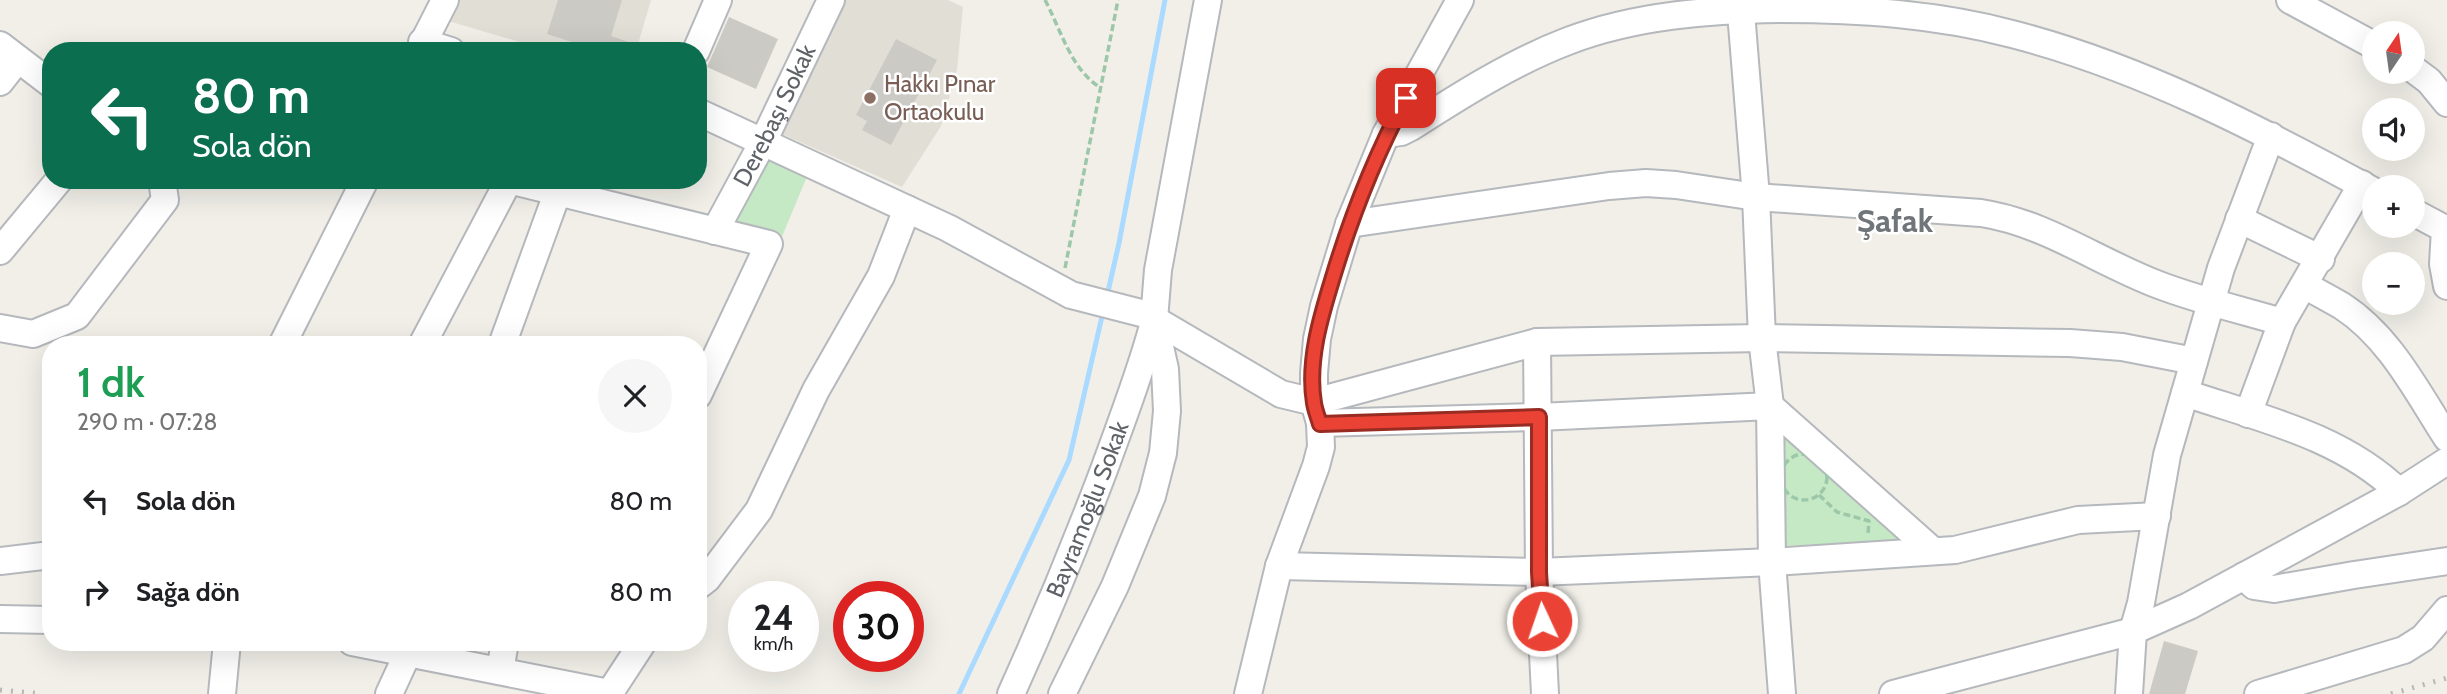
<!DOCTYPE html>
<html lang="tr">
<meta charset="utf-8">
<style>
body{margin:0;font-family:Cabin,sans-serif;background:#f6f6f6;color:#202124;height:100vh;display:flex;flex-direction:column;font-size:26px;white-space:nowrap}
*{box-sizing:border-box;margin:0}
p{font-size:23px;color:#757577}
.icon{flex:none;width:38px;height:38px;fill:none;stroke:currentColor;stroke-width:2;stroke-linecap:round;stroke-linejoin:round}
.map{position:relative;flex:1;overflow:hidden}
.drawer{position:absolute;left:42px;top:336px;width:665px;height:315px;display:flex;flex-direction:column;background:#fff;border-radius:28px;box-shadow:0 7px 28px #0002}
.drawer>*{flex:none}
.top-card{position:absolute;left:42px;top:42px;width:665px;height:147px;border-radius:28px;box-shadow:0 7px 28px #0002;background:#0b6e4f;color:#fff;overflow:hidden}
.needle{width:46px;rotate:13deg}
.controls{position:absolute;left:2362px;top:21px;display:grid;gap:14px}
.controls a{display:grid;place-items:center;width:63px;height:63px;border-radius:50%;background:#fff;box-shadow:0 7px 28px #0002;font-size:35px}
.speed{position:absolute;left:728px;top:581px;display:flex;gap:14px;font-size:35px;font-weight:700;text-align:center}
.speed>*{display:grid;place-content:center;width:91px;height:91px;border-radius:50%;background:#fff;box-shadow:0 7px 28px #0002;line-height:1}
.speed small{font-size:18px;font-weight:400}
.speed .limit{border:10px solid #d22;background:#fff;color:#111}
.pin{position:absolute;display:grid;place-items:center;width:60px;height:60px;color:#fff;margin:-30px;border-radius:14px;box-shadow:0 4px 10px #0006}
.me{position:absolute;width:77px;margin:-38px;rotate:357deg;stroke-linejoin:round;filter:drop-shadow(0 0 5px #0008)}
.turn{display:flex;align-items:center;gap:24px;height:147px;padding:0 35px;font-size:32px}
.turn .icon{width:91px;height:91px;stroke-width:2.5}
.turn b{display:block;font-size:49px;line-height:60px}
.round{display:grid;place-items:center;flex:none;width:74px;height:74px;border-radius:37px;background:#f6f6f6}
.head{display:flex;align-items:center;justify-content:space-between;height:119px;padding:0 35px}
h1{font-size:42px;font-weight:600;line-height:52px;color:#1e9e55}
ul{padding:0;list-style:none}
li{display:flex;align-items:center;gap:21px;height:91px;padding:0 35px}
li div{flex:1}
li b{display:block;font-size:26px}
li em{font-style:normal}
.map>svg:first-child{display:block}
.education{fill:#e1ded6}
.green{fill:#c5e8c5}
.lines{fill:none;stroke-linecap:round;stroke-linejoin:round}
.stream{stroke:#aadaff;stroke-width:5}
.building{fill:#cccac5}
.minor-casing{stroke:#b5b8bc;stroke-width:30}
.path{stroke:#9cc7a9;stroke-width:3.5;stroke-dasharray:7 3.5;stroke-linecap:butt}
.minor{stroke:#fff;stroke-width:26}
.rail{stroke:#b6b7b8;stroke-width:5;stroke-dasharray:2 9;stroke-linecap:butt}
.route-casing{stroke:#982c22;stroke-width:18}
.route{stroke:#ea4335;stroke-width:12}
.education-dot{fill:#8d6e63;stroke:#fff;stroke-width:2.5}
.labels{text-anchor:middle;stroke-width:5;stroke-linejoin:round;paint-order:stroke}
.education-label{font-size:24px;fill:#785e54;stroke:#fff;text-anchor:start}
.street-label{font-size:24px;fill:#5f6368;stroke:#fff}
.district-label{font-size:32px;font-weight:bold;fill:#70757a;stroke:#fff}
</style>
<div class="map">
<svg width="2447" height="694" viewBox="0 0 2447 694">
<rect width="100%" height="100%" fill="#f1efe8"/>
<!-- education -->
<g class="education">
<polygon points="457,0 651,0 636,51 550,51 445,20"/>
<polygon points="841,0 948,0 963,7 957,70 941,126 902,187 775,131"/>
</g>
<!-- green -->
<g class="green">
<polygon points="765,155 808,174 781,239 737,221"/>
<polygon points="1778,428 1905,541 1779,546"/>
</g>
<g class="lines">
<!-- stream -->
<g class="stream">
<polyline points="1107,296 1119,243 1165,0"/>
<polyline points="959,694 1069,460 1103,312"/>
</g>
</g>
<!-- building -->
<g class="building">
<polygon points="558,0 622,0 611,36 646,48 646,51 600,51 547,34"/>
<polygon points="729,17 778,39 756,89 707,67"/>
<polygon points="896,39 937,60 891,145 862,130 867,121 856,115"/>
<polygon points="2164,641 2198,651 2185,694 2149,694"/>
</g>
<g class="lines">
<defs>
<g id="minor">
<polyline points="1740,0 1756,197 1762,338 1770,406 1772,562 1782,694"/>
<polyline points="2290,0 2375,46"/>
<polyline points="422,42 451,51"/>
<polyline points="0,45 51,84"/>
<polyline points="419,51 445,0"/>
<polyline points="696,51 718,0"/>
<polyline points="2413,69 2429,81 2447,103"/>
<polyline points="0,82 18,59"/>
<polyline points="698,112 948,228 1071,295 1145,314 1281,394 1314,402 1537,342 1762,338 2070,343 2122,347 2194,361"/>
<path d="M1386,134L1401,132L1411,127C1461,95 1513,62 1568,41C1636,15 1710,10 1781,9C1859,9 1937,14 2012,34C2140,67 2259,129 2375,192"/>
<polyline points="2413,212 2445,229 2443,264 2447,286"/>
<polyline points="2239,219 2321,259"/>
<path d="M1349,224L1609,186L1646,183L1676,185L1756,197L1981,213C2046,223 2098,262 2159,285C2198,300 2241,310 2282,322"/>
<path id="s1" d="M715,231L763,142L831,0"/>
<polyline points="0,251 59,180"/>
<path d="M2304,285C2317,292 2330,299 2342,306C2390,337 2417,392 2447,438"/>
<polyline points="0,328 33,334 77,316 165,200 162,180"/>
<polyline points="1537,342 1539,572 1545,694"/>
<polyline points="282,345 365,180"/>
<polyline points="422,345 509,180 769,244 698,395"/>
<polyline points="502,345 562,180"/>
<path d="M2185,393C2259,418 2342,436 2399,492"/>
<polyline points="2248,414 2282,322 2362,184"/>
<polyline points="1320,423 1539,417 1770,406 1933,551"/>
<polyline points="0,561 51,555"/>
<polyline points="1279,566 1539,572 1772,562 1955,550 2078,520 2157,516"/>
<polyline points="2244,576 2254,586 2274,589 2354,575 2447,561"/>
<polyline points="698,586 707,579 759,510 816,390 881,276 907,209"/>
<polyline points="0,619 51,620"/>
<polyline points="352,642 609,693"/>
<polyline points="500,671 505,642"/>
<polyline points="222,694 227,642"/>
<polyline points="389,694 413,642"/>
<polyline points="609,694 643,642"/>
<path id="s2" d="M1011,694C1045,619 1076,544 1105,467C1122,420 1140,374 1153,326"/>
<polyline points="1062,694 1115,586 1152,496 1163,453 1167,411 1165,369 1154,320 1158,270 1208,0"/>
<polyline points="1248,694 1279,566 1316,466 1321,447 1320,423 1314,402 1314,373 1317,339 1324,306 1349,224 1386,134 1460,0"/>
<polyline points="1893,694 2133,631 2189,606 2399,492 2447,461"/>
<polyline points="2129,694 2133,631 2141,603 2167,455 2221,268 2271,136"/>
<polyline points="2258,694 2404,650 2423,638 2447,610"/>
</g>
</defs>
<!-- minor casing -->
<use href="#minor" class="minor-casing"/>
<!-- path -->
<g class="path">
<path d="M1045,0C1061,30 1071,70 1101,88"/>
<polyline points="1065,268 1118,0"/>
<circle cx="1804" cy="477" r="23"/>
<polyline points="1819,495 1837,512 1869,521 1868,534"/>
</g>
<!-- minor -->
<use href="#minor" class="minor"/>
<!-- rail -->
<g class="rail">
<polyline points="0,690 43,694"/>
<polyline points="2391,694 2447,678"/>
</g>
</g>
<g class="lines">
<defs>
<path id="route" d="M1406,98C1375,156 1352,214 1333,277C1321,316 1307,361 1314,403C1315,410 1318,417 1320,424L1539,417V572L1542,621"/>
</defs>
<!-- route casing -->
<use href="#route" class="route-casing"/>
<!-- route -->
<use href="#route" class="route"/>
</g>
<!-- markers -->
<circle class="education-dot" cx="870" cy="98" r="7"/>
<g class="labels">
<!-- education labels -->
<g class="education-label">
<text x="884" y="92">Hakkı Pınar<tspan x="884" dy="28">Ortaokulu</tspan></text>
</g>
<!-- street labels -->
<g class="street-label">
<text dy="8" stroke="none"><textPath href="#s1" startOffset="130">Derebaşı Sokak</textPath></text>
<text dy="8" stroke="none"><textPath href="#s2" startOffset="200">Bayramoğlu Sokak</textPath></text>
</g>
<!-- district labels -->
<g class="district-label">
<text x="1895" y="232">Şafak</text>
</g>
</g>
</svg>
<div class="controls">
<a><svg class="needle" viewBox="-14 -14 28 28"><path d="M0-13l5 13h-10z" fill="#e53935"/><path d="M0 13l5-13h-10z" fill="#757577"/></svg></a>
<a><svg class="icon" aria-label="sound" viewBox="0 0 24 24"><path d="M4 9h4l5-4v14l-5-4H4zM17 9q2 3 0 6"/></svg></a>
<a>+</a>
<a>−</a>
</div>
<div class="speed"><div>24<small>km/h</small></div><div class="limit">30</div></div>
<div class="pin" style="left:1406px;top:98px;background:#d93025"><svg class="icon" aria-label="arrive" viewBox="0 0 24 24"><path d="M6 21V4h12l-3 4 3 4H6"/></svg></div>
<svg class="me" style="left:1542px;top:621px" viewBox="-20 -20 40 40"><circle r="17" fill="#ea4335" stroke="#fff" stroke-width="3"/><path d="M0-11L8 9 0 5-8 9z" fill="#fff"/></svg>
<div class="top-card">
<div class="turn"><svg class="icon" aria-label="left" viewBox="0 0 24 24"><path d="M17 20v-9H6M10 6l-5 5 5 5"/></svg><div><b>80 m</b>Sola dön</div></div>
</div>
<section class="drawer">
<div class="head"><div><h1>1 dk</h1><p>290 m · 07:28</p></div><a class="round"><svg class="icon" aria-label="close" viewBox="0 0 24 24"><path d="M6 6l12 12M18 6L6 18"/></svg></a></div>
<ul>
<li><svg class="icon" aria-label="left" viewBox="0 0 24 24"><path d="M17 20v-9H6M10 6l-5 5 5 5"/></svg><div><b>Sola dön</b></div><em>80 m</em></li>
<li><svg class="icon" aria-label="right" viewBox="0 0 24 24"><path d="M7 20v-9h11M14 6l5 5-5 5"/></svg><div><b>Sağa dön</b></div><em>80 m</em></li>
</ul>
</section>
</div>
